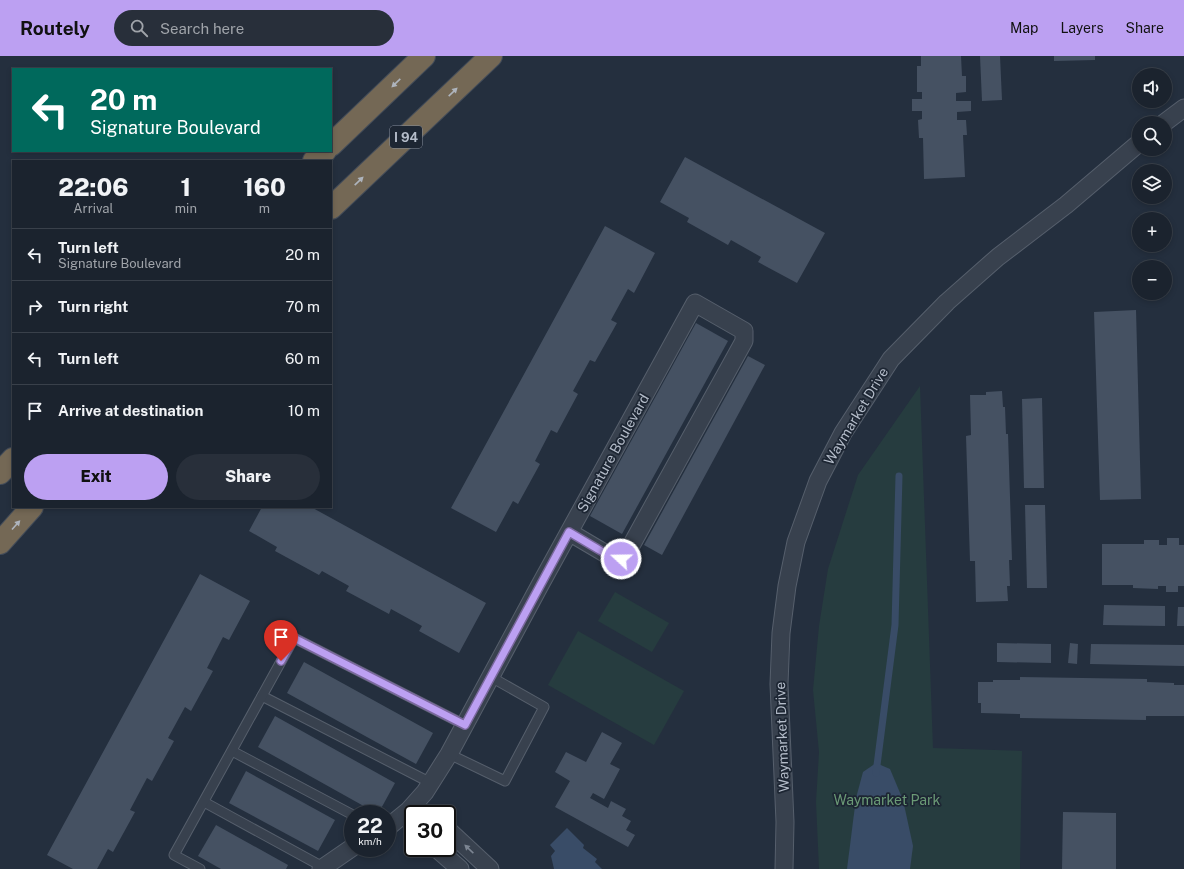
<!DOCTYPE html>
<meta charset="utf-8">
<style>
body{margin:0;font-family:"Public Sans",sans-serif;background:#282f3a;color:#f1f3f6;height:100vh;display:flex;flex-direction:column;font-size:15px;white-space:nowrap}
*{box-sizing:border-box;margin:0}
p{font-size:13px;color:#a0a4aa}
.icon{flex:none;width:22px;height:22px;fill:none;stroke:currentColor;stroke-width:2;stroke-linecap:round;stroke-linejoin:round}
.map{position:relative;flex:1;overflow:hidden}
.sheet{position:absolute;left:12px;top:104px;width:320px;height:348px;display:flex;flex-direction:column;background:#1b232e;border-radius:0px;box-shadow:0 2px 6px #0003,0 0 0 1px #39404a}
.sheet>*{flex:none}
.hud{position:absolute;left:12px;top:12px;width:320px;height:84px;border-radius:0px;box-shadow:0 2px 6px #0003,0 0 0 1px #39404a;background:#00695c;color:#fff;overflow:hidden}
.tools{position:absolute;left:1132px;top:12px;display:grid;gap:8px}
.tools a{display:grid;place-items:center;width:40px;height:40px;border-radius:50%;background:#1b232e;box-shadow:0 2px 6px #0003,0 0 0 1px #39404a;font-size:20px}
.speed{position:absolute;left:344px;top:749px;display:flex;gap:8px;font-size:20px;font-weight:700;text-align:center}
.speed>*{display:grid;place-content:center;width:52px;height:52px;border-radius:50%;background:#1b232e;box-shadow:0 2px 6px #0003,0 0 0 1px #39404a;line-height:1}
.speed small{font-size:10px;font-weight:400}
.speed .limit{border:2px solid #111;border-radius:6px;background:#fff;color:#111}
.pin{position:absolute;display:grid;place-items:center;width:34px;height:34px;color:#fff;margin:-41px -17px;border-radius:50% 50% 50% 0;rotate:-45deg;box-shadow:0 0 4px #0007}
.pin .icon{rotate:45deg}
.me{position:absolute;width:44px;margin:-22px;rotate:291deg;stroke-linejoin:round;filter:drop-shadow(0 0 3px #0008)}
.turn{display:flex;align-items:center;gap:14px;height:84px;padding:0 12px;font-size:18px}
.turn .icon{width:52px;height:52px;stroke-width:2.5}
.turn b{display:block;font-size:28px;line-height:34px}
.eta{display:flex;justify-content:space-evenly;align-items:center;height:68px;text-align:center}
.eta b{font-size:24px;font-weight:800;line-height:28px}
.action{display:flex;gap:8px;margin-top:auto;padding:8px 12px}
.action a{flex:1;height:46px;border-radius:24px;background:#bca0f2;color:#111;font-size:16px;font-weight:800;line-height:46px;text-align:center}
.action a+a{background:#282f3a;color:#f1f3f6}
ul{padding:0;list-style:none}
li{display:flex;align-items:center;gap:12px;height:52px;padding:0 12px;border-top:1px solid #39404a}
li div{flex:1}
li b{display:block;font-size:15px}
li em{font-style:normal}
header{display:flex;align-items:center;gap:24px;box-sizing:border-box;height:56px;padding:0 20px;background:#bca0f2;color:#111}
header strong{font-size:19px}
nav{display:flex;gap:22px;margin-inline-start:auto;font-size:14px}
.search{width:280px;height:36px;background:#282f3a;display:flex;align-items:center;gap:10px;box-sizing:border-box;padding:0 14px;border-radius:22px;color:#a0a4aa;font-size:15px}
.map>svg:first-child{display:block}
.green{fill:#263c3f}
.water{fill:#394c67}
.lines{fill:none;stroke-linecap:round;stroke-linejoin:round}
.stream{stroke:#394c67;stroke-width:7}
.building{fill:#455162}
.lane-casing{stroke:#565f6c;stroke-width:11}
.street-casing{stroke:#565f6c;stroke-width:19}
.highway-casing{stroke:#434c59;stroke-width:24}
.lane{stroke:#38414e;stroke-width:9}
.street{stroke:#38414e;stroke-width:17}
.highway{stroke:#746855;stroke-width:22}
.oneway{fill:#aeb4bd}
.oneway2{fill:#7c8592}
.route-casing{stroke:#7a689d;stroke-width:10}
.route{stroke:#bca0f2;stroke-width:7}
.labels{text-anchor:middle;stroke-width:3.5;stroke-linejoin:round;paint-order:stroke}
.shield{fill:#1d2633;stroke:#878f9c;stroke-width:1}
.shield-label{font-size:13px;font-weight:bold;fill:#b4bcc9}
.street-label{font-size:14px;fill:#b4bcc9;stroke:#1d2633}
.park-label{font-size:14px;fill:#6b9a76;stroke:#1d2633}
</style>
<header>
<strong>Routely</strong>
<div class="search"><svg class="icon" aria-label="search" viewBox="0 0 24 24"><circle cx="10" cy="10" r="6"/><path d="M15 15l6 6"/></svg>Search here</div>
<nav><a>Map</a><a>Layers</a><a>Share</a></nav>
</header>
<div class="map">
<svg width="1184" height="813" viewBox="0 0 1184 813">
<rect width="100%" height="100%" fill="#242f3e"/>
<!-- green -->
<g class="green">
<polygon points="920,330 933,692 1022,695 1020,813 819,813 816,746 819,696 813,634 819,570 828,513 858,419"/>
<polygon points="615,536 669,567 652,596 598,565"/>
<polygon points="578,575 684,635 654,689 548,629"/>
</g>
<!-- water -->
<g class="water">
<polygon points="876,707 890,713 903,744 913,790 910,813 847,813 856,742 863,716"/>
<polygon points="567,772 584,789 583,792 597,803 595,806 602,813 554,813 551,800 555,795 550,789"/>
</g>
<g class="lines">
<!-- stream -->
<polyline class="stream" points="876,717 895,569 899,420"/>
</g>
<!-- building -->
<g class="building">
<polygon points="921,0 961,0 962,20 966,20 966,36 956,37 956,45 971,45 971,55 957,56 957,64 966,64 967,79 963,79 965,121 924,123 923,82 919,82 918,64 922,63 922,55 912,55 912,43 922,43 922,36 917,36 917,10 921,10"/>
<polygon points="980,0 1000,0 1002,44 982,45"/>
<polygon points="1054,0 1095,0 1095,4 1054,5"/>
<polygon points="685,101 825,177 797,227 758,206 761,201 731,184 728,189 687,166 689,162 660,146"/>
<polygon points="605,170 655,197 634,237 628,233 611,264 617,267 595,306 590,304 573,335 578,338 557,377 551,374 535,405 540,408 518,448 513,445 496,476 451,452"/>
<polygon points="1136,254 1141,443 1100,444 1094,256"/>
<polygon points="696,267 728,285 622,478 590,460"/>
<polygon points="748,300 765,309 662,499 644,489"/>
<polygon points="1002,335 1003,351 1005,351 1006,378 1008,378 1012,504 1009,504 1010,530 1007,530 1008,545 976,546 975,505 970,505 966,380 971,379 970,339 986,339 986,336"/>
<polygon points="1042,342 1044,432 1024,432 1022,343"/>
<polygon points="1025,449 1045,449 1047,532 1027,532"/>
<polygon points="262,451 311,451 486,547 459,597 419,575 422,570 391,553 389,558 346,535 349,530 322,515 319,519 275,495 277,491 249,475"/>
<polygon points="1167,482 1179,482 1179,489 1184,489 1184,530 1178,530 1178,536 1166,536 1166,530 1158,530 1158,533 1133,532 1133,529 1102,529 1102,488 1144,488 1144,484 1159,484 1159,489 1167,489"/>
<polygon points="200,518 250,545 229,584 223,581 207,612 213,615 191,655 185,651 168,682 174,685 152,725 147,722 130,754 135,756 113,796 108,793 97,813 73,813 47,799"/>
<polygon points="1104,549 1165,550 1165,570 1103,569"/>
<polygon points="1178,551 1184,551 1184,570 1177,570"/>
<polygon points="997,587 1051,588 1051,607 997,606"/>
<polygon points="1070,587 1078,588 1077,608 1068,607"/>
<polygon points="1091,588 1184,589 1184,610 1090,608"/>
<polygon points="304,606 433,677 416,708 287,637"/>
<polygon points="1020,621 1147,623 1147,626 1174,627 1174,629 1184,629 1184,660 1146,660 1146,664 1020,662 1020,658 981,657 981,647 978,647 978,626 993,626 993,624 1020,624"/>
<polygon points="275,660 395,727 378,758 258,691"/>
<polygon points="602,676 622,687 610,708 620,713 604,743 593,737 590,742 608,752 611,745 626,753 622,760 631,765 626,774 635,779 628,791 555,751 570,725 555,716 566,696 586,706"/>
<polygon points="246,715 335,764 318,795 229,747"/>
<polygon points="1063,756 1116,757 1116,813 1062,813"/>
<polygon points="216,769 288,809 286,813 221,813 198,800"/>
</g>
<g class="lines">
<defs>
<g id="lane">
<polyline points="262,640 431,727"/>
<polyline points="232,695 353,759"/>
<polyline points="449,698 505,725 544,651 491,621"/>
<polyline points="204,746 323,811"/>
<polyline points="200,813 174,799 294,582 465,669"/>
</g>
<g id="street">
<polyline points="1164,67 1184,52"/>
<polyline points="387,772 409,754 425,736 449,698 540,529 695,247 744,275 744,285 627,497 621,503 613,502 569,476"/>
<polyline points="447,773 490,813"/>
<polyline points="436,792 460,813"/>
<polyline points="321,813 353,791"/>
<polyline points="784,813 785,766 779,628 781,577 787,530 796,486 818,425 843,377 891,303 947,246 998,201 1066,149 1139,87"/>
</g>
<g id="highway">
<polyline points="331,89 424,0"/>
<polyline points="314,105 325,95"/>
<polyline points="331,152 491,0"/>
<polyline points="0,417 13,403"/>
<polyline points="0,487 32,451"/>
</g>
</defs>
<!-- lane casing -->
<use href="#lane" class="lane-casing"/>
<!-- street casing -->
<use href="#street" class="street-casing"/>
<!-- highway casing -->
<use href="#highway" class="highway-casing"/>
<!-- lane -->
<use href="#lane" class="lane"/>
<!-- street -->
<use href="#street" class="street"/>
<!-- highway -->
<use href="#highway" class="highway"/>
</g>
<!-- one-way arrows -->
<defs><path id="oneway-solid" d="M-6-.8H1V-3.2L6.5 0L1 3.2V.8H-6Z"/></defs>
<g class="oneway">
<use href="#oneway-solid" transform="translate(396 27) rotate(136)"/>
<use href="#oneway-solid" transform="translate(453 36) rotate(-44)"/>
<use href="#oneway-solid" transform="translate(359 125) rotate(-44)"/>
<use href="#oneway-solid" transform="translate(16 469) rotate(-48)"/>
</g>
<use class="oneway2" href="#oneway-solid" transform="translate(469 793) rotate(-137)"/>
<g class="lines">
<defs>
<polyline id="route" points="281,605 294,582 465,669 569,476 613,502 621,503"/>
</defs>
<!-- route casing -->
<use href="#route" class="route-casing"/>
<!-- route -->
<use href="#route" class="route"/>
</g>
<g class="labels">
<!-- shield labels -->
<rect class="shield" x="390" y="70" width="32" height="22" rx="3"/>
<g class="shield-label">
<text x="406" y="86">I 94</text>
</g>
<!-- street labels -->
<g class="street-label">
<text transform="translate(856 360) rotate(-59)" y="5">Waymarket Drive</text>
<text transform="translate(613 397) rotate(-61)" y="5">Signature Boulevard</text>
<text transform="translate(782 681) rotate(-92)" y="5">Waymarket Drive</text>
</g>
<!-- park labels -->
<g class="park-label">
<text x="887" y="749">Waymarket Park</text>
</g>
</g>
</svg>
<div class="tools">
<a><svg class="icon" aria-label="sound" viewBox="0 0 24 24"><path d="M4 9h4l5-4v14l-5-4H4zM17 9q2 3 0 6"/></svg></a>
<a><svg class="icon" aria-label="search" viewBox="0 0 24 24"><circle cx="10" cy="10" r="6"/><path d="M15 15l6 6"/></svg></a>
<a><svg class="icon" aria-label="layers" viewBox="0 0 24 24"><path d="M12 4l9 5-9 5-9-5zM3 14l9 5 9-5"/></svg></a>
<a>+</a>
<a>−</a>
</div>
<div class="speed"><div>22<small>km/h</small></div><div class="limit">30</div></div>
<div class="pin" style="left:281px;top:605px;background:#d93025"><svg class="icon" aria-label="arrive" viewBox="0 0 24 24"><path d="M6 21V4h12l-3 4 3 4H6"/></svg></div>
<svg class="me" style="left:621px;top:503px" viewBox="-20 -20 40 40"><circle r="17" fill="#bca0f2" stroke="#fff" stroke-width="3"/><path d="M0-11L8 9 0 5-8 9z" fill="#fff"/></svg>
<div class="hud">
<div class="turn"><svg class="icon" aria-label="left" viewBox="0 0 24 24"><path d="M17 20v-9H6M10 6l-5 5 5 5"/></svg><div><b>20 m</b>Signature Boulevard</div></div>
</div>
<section class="sheet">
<div class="eta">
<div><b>22:06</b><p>Arrival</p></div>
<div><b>1</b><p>min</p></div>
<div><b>160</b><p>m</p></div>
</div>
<ul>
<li><svg class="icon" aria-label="left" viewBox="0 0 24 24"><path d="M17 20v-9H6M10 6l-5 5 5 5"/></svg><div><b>Turn left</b><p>Signature Boulevard</p></div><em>20 m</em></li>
<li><svg class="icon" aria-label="right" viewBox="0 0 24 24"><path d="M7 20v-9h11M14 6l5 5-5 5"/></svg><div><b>Turn right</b></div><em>70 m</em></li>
<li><svg class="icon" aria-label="left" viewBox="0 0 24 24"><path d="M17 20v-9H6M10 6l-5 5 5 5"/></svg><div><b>Turn left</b></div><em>60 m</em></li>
<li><svg class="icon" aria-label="arrive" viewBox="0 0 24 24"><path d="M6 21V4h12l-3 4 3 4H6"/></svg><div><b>Arrive at destination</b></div><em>10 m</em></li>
</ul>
<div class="action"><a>Exit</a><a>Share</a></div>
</section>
</div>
